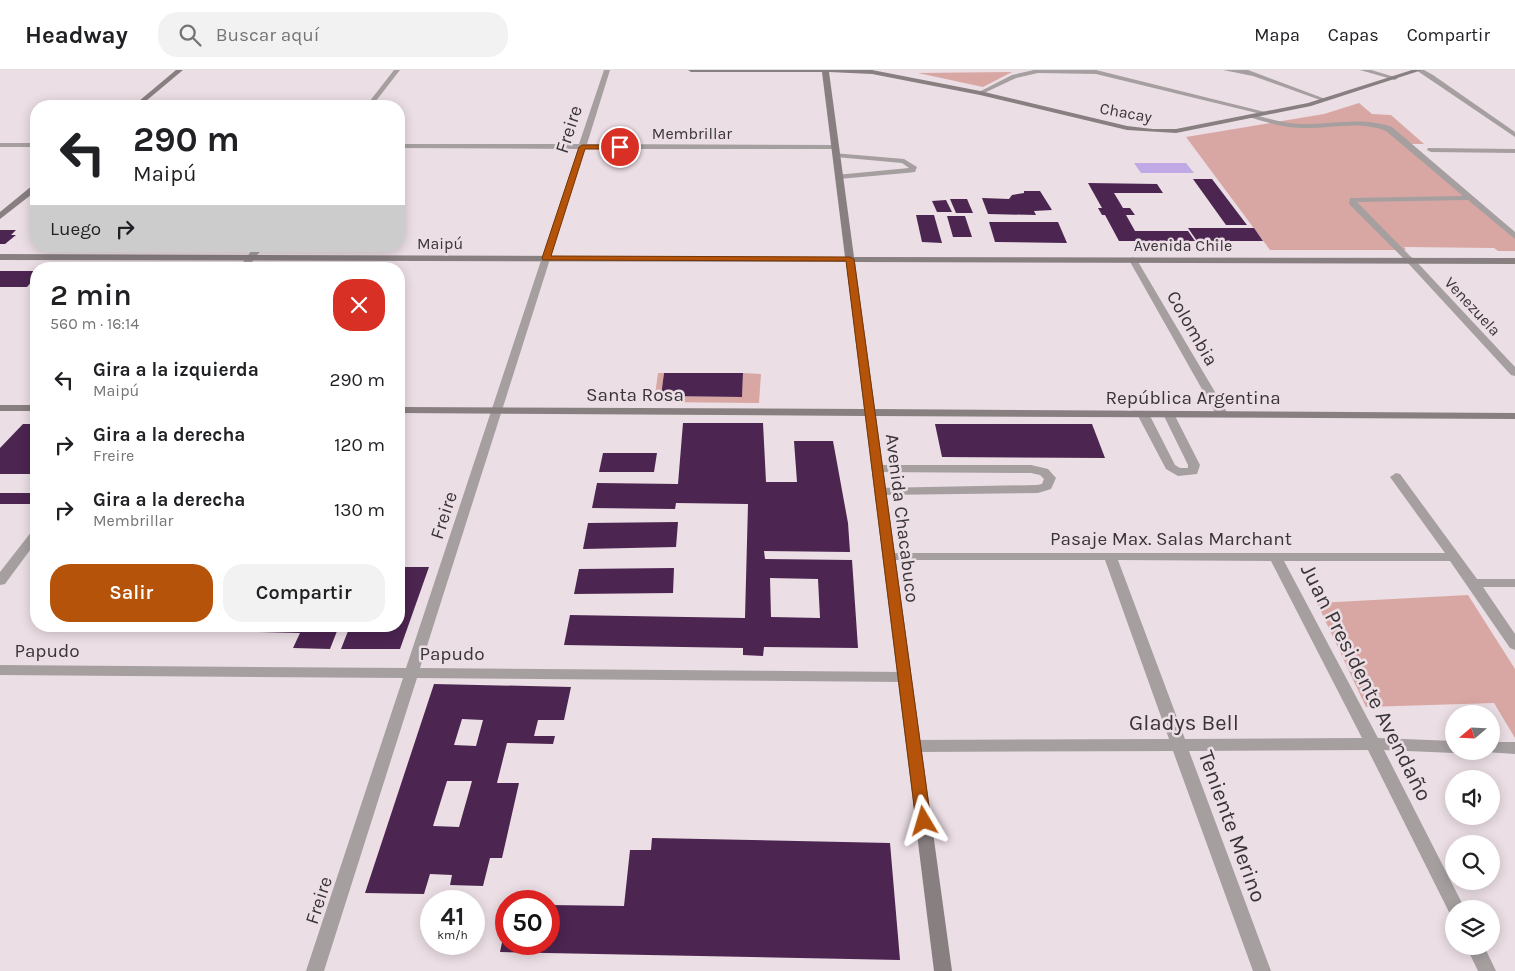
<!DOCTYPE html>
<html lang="es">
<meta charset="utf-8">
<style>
body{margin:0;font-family:Karla,sans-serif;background:#f2f2f2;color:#202124;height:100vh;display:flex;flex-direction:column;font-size:19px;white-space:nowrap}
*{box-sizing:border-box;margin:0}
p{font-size:16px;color:#757577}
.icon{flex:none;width:28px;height:28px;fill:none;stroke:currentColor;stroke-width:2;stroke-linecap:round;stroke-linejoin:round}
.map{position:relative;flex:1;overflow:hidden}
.sheet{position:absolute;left:30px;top:192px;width:375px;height:370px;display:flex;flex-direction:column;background:#fff;border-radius:20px;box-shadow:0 2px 12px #0003}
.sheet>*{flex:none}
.top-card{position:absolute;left:30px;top:30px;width:375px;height:152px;border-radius:20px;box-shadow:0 2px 12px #0003;background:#fff;color:#202124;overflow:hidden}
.needle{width:32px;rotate:251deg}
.buttons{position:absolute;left:1445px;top:635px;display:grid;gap:10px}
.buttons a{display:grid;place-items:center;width:55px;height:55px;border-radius:50%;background:#fff;box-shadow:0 2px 12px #0003;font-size:25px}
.speed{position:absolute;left:420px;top:820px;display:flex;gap:10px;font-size:25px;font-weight:700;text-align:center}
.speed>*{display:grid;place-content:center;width:65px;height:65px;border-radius:50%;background:#fff;box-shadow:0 2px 12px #0003;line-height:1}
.speed small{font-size:12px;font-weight:400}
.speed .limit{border:8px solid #d22;background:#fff;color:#111}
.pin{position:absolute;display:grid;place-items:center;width:42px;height:42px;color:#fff;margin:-21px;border:2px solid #fff;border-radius:50%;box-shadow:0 1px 5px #0007}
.me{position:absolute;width:55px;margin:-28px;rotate:353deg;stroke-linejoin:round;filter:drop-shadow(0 0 4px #0008)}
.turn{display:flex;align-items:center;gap:18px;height:105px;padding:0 20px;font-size:22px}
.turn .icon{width:65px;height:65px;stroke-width:2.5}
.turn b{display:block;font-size:35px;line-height:42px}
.then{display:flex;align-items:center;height:48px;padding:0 20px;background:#0003;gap:10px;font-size:19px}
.round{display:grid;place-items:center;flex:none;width:52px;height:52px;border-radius:20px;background:#f2f2f2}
.overview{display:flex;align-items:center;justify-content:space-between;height:85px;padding:0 20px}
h1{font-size:30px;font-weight:600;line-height:38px}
.primary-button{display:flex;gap:10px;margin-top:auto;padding:10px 20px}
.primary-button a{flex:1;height:58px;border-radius:20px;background:#b45309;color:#fff;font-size:20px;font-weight:600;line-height:58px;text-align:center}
.primary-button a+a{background:#f2f2f2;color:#202124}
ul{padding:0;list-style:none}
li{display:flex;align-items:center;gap:15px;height:65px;padding:0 20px}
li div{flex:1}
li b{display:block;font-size:19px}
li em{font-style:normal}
header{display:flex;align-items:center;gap:30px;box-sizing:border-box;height:70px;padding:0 25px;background:#fff;border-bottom:1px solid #e0e0e0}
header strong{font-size:24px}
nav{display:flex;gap:28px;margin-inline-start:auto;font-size:18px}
.search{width:350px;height:45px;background:#f2f2f2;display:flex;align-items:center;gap:12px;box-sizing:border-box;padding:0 18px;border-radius:20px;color:#757577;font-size:19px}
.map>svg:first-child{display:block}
.green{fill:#d9a7a3}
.water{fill:#c0a9e5}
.building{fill:#4c2551;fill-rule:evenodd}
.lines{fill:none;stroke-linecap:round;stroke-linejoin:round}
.service{fill:#a59fa0;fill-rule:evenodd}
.minor{fill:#a59fa0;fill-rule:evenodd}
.tertiary{fill:#a59fa0;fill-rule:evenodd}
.secondary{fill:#887f81;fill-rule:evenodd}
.route{fill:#b45309;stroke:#753606}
.labels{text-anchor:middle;stroke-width:5;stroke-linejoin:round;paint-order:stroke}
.far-street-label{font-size:16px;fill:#393437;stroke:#ebdee5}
.street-label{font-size:19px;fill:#393437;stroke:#ebdee5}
.near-street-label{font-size:22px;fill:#393437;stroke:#ebdee5}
</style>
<header>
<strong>Headway</strong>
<div class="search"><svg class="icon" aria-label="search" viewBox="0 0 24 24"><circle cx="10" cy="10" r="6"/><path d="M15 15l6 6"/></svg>Buscar aquí</div>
<nav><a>Mapa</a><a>Capas</a><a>Compartir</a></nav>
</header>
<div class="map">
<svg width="1515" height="901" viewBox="0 0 1515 901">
<rect width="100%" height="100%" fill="#ebdee5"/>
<!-- green -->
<g class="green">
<polygon points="1012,2 983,17 918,3"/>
<polygon points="1359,33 1372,44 1391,45 1424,74 1408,74 1515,168 1515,181 1498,181 1494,178 1404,177 1406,180 1270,180 1186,67 1324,44"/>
<polygon points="658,303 664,303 661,326 742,327 743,303 761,304 759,333 654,332"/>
<polygon points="1468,525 1515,599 1515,668 1494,633 1366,637 1317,533"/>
</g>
<!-- water -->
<polygon class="water" points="1134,93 1186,93 1194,103 1141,103"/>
<!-- building -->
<g class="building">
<polygon points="1193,109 1212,109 1247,155 1226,155"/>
<polygon points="1088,113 1157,114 1163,123 1114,123 1123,138 1130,138 1135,145 1126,145 1135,161 1188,161 1195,171 1119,171 1105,145 1102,145 1098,138 1102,138"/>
<polygon points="1024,121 1040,121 1052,140 1034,141 1036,145 988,144 982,128 1009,129 1012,125 1024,123"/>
<polygon points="950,129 967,129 973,143 956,143"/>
<polygon points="946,130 952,142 937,142 932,131"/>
<polygon points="916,145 934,145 942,173 922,172"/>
<polygon points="947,146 965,146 972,167 953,167"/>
<polygon points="989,152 1058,152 1067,173 995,172"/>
<polygon points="1188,158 1254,158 1263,171 1197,171"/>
<polygon points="0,160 16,160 11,165 16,165 5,174 0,174"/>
<polygon points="133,192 239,192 234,199 126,199"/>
<polygon points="0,201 36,201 36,207 27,217 0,217"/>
<polygon points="664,303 743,303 742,327 661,326"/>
<path d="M683,353H763L766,412H797L794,371H833L848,453L850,482L764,481L765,489L852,490L858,578L764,577L763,586L743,585V578L564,575L570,545L745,548L748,434L676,433L675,439L592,438L597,413L678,414ZM770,508L818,509L820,548L771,547Z"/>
<polygon points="23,354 36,354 36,404 0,404 0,378"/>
<polygon points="935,354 1092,354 1105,388 942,387"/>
<polygon points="603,383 657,383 654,402 599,402"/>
<polygon points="0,423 36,423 36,430 33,434 0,434"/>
<polygon points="678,452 676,477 583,479 588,453"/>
<polygon points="399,497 429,497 400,579 341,579 350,556 399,556"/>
<polygon points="674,498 673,523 574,524 579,499"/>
<polygon points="262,556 339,556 330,579 293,578 300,563 259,562"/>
<path d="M434,614L571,617L564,650H538L534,666H555L553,674L507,673L497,713H519L502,788H490L483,816L450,815L452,805L430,804L424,824L365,823ZM462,649L483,650L476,676L454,675ZM447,711H472L459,757L433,756Z"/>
<polygon points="652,768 890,773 900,890 500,882 505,858 506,874 549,874 549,835 624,836 630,780 651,780"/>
</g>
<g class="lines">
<!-- service -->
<g class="service">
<path d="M1251,44C1267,48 1283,53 1300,54C1332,55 1360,46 1392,57L1515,162V169L1468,130L1357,132L1414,190L1410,193L1407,192L1349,134L1350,128L1463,126L1386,61C1358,50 1331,59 1302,58C1284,58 1266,52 1249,47L1247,46Z"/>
<polygon points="1428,78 1515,79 1515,83 1431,82 1427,80"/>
<polygon points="833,83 904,89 917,97 915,102 906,103 839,109 836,109 836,105 909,98 902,93 836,87 833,87"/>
<polygon points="1143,341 1149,344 1175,395 1180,398 1188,398 1188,395 1163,344 1169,341 1173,342 1200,395 1197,404 1178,406 1166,399 1137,344"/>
<polygon points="878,395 1031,395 1048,399 1056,408 1051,419 1038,423 880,425 876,424 874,421 876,418 1037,415 1042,414 1044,409 1040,405 1031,403 874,402 872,399 874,396"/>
</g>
<!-- minor -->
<g class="minor">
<polygon points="394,0 400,0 372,36 366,36"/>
<polygon points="604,0 610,0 587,74 835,75 839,77 835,79 585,79 420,598 904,602 909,603 911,607 909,611 904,612 417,608 324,901 306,901 403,608 0,605 0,595 406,598 578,79 399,78 399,74 579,74"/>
<polygon points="1034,0 1096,0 1269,43 1265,45 1096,4 1038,3 1016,8 982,24 977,23 1012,5"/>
<polygon points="1223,0 1248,0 1328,30 1323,31 1253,6"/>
<polygon points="1360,0 1371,0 1398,8 1395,10"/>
<rect x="0" y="73" width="36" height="4"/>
<polygon points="255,176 264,176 247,199 238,199"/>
<polygon points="1133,187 1137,190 1228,344 1226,346 1222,347 1216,344 1129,190"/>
<polygon points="1410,187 1413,188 1515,297 1515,306 1511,305 1407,192 1406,190"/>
<path d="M1396,403L1400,404L1477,509H1515V517H1483L1515,564V580L1510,578L1450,491H1284L1378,668L1454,671V681H1459L1454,683L1384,680L1465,839H1454V846L1450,844L1368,680L1189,681L1271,901H1253L1173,681L914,682L909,680L906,676L909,672L914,670L1169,669L1105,490H889L884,489L883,486L884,483H1445L1390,407ZM1118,490L1271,491L1362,668L1185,669Z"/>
<polygon points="36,460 36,472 5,514 0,515 0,502 32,461"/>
<polygon points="1491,672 1515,672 1515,684 1485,682 1491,681"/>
<polygon points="1466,876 1484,876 1496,901 1478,901"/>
</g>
<!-- tertiary -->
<polygon class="tertiary" points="1416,0 1424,0 1433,5 1515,62 1515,67"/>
<!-- secondary -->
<g class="secondary">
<polygon points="176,0 183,0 140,36 133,36"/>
<polygon points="688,0 872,0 980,21 1127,56 1153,59 1176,59 1308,33 1412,0 1422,0 1311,36 1176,63 1127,60 980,25 872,4 829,2 854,187 1515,188 1515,194 855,192 875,339 1515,343 1515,349 876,346 952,901 934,901 865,346 399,343 399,337 864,339 846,192 0,190 0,184 845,187 822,2 691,2"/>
<polygon points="33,115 36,115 36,121 0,149 0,142"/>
<rect x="0" y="335" width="36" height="6"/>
</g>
</g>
<!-- route -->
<polygon class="route" points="582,75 620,75 624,77 620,79 585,79 551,186 850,187 854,189 931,751 929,755 924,757 918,755 916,751 846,191 543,190 542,188 579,77"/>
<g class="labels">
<!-- far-street labels -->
<g class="far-street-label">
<text transform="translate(1126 42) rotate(10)" y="6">Chacay</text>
<text x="692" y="69">Membrillar</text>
<text x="440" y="179">Maipú</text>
<text x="1183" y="181">Avenida Chile</text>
<text transform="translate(1473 236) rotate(47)" y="6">Venezuela</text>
</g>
<!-- street labels -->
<g class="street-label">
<text transform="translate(568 59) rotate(-72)" y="7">Freire</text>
<text transform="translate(1193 258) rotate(60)" y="7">Colombia</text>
<text x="635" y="331">Santa Rosa</text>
<text x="1193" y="334">República Argentina</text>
<text transform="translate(443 445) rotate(-72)" y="7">Freire</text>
<text transform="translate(903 448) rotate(83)" y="7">Avenida Chacabuco</text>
<text x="1171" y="475">Pasaje Max. Salas Marchant</text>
<text x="47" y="587">Papudo</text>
<text x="452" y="590">Papudo</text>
<text transform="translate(318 830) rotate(-72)" y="7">Freire</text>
</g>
<!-- near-street labels -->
<g class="near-street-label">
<text transform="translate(1367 612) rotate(63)" y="8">Juan Presidente Avendaño</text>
<text x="1184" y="660">Gladys Bell</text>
<text transform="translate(1233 756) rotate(70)" y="8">Teniente Merino</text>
</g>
</g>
</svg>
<div class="buttons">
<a><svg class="needle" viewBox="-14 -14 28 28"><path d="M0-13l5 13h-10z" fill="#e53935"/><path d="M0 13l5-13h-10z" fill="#757577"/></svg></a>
<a><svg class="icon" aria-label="sound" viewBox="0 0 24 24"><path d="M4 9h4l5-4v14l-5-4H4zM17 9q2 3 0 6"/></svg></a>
<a><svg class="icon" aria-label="search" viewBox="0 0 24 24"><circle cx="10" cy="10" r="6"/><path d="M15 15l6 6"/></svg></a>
<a><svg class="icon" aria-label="layers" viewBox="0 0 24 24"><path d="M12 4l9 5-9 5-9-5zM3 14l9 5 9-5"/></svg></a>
</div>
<div class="speed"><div>41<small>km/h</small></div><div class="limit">50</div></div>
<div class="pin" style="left:620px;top:77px;background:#d93025"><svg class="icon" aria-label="arrive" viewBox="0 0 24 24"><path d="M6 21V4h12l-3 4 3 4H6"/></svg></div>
<svg class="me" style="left:924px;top:751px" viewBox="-20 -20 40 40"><path d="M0-17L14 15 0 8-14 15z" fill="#b45309" stroke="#fff" stroke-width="4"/></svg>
<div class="top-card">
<div class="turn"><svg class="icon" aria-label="left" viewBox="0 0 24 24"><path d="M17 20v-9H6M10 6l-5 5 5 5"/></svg><div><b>290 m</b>Maipú</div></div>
<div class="then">Luego<svg class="icon" aria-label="right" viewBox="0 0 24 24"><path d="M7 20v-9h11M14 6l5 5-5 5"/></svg></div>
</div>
<section class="sheet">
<div class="overview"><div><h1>2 min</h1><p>560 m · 16:14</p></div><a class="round" style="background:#d93025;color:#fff"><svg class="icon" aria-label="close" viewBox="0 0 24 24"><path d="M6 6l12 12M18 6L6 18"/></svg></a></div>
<ul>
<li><svg class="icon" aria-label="left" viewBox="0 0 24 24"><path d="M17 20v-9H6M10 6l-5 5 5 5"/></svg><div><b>Gira a la izquierda</b><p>Maipú</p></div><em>290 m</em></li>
<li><svg class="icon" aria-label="right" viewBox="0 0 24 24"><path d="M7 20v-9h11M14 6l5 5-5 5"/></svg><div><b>Gira a la derecha</b><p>Freire</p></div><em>120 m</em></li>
<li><svg class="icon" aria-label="right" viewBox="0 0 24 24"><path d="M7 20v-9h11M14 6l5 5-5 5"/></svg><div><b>Gira a la derecha</b><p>Membrillar</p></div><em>130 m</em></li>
</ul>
<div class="primary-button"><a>Salir</a><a>Compartir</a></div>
</section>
</div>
